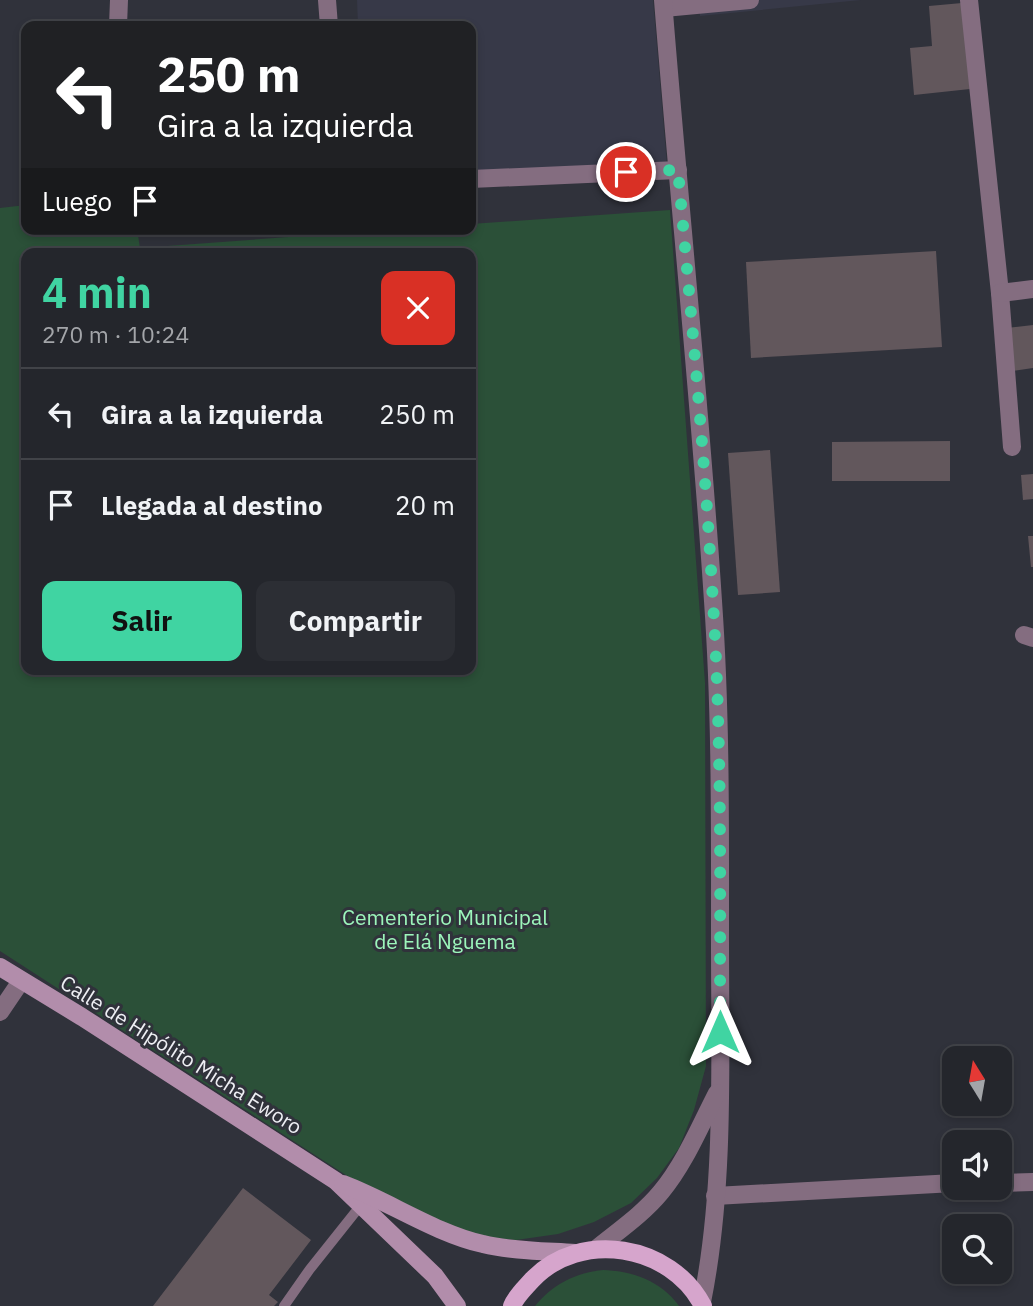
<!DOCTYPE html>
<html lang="es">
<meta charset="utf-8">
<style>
body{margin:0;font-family:"IBM Plex Sans",sans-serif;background:#2c2e34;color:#f1f3f6;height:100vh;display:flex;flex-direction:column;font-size:26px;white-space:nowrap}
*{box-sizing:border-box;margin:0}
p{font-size:23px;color:#a3a5a9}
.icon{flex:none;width:38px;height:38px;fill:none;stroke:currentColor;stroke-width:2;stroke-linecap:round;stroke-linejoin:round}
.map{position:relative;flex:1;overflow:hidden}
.details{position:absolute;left:21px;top:248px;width:455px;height:427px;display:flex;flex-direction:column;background:#24262c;border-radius:14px;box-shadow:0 4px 10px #0003,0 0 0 2px #414348}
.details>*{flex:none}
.top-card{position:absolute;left:21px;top:21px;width:455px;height:214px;border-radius:14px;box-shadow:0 4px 10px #0003,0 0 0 2px #414348;background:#202124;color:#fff;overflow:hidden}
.needle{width:46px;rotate:349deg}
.buttons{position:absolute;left:942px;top:1046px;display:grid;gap:14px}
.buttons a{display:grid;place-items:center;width:70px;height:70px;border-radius:14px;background:#24262c;box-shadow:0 4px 10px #0003,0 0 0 2px #414348;font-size:35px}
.pin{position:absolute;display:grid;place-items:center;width:60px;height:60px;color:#fff;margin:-30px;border:4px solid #fff;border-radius:50%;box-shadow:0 2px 7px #0007}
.me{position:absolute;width:77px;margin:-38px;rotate:0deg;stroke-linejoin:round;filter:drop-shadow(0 0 5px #0008)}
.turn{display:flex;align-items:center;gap:24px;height:147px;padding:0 21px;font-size:32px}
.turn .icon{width:91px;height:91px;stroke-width:2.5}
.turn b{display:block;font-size:49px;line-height:60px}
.then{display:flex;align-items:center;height:66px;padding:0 21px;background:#0003;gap:14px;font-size:26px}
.round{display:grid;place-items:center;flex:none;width:74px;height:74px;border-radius:14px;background:#2c2e34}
.overview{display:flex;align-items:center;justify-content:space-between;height:119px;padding:0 21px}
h1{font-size:42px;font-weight:800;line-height:52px;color:#40d4a2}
.button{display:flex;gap:14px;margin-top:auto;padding:14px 21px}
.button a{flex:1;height:80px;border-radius:14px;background:#40d4a2;color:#111;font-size:28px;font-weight:800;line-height:80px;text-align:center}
.button a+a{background:#2c2e34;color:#f1f3f6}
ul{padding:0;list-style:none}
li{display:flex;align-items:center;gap:21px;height:91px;padding:0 21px;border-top:2px solid #414348}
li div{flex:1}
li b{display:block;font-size:26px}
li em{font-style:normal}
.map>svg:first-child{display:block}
.built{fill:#373948}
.green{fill:#2b5038;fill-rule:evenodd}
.building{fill:#62575c}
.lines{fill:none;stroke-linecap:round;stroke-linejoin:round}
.service{stroke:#846d80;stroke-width:10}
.minor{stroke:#846d80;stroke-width:18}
.tertiary{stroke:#846d80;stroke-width:18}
.secondary{stroke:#b28dab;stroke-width:18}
.primary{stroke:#d6a5cc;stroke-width:18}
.route{stroke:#40d4a2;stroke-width:12;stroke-dasharray:0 21.6}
.labels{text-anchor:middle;stroke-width:6;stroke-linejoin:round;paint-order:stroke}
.park-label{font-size:21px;fill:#9cf6bb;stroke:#30323b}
.street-label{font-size:21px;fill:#eeeff4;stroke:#30323b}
</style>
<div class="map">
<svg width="1033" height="1306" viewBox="0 0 1033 1306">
<rect width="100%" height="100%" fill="#30323b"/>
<!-- built -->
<g class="built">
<polygon points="357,0 653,0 667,166 471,177 471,26 358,26"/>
<polygon points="699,0 861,0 700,16"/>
</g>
<!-- green -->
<g class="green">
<path d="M26,205V229H137L140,248L398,229H471V224L670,210L705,683L706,1066L694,1110L679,1148L657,1178L631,1203L594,1222L558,1234L516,1240L475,1236L386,1201L0,951V208ZM26,254H471V670H26Z"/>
<path d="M603,1270C633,1271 661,1281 679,1306H535C553,1284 575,1273 603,1270Z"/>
</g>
<!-- building -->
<g class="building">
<polygon points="962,3 970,89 914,95 910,48 932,46 929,6"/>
<polygon points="936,251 942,347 751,358 746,262"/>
<polygon points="1033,325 1033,368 1012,371 1006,328"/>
<polygon points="950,441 950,481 832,481 832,442"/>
<polygon points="770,450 780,592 738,595 728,453"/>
<polygon points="1033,474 1033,499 1023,500 1021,475"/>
<polygon points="1028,536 1033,536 1033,567 1031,567"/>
<polygon points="243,1188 311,1240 269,1295 278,1302 274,1306 153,1306"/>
</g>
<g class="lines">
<!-- service -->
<polyline class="service" points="284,1306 310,1269 361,1205"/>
<!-- minor -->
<g class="minor">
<polyline points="327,0 329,26"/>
<polyline points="969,0 1000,293 1012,447"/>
<polyline points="664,8 750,0"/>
<polyline points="118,26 119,0"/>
<polyline points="471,179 678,170"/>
<polyline points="1000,293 1033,289"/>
<polyline points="1024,635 1033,638"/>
<polyline points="0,1012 21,981"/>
<polyline points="999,1183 1033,1182"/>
<polyline points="715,1196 954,1183"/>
</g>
<!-- tertiary -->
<g class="tertiary">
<path d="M663,0C679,201 700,401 713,601C721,715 720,829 720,942C720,1059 725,1188 702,1302"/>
<path d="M596,1249C618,1231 643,1214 661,1192C685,1163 700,1126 717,1093"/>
</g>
<!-- secondary -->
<g class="secondary">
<polyline points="0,967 82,1017 336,1181 435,1276 457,1306"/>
<path d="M343,1184C388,1201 437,1234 483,1244C512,1251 545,1251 575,1253"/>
</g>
<!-- primary -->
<path class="primary" d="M512,1306C516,1296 524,1289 532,1280C580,1229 671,1244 703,1306"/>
</g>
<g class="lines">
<!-- route -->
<path class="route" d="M626,172L678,170C691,314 705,459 713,603C722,746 720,889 720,1032"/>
</g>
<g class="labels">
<!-- park labels -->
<g class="park-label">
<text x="445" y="925">Cementerio Municipal<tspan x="445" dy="24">de Elá Nguema</tspan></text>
</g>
<!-- street labels -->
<g class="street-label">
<text transform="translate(181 1055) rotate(32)" y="7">Calle de Hipólito Micha Eworo</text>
</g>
</g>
</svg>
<div class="buttons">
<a><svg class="needle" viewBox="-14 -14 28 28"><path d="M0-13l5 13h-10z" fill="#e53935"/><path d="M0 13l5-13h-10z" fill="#a3a5a9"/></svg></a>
<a><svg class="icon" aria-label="sound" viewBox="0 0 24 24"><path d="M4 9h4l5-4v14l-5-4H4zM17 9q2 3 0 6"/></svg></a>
<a><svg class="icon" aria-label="search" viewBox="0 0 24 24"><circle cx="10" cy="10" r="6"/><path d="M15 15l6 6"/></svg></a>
</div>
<div class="pin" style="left:626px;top:172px;background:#d93025"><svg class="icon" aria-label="arrive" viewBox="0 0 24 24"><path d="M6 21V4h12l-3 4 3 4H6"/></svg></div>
<svg class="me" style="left:720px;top:1032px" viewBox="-20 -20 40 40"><path d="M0-17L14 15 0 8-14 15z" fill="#40d4a2" stroke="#fff" stroke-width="4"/></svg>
<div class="top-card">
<div class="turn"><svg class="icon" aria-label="left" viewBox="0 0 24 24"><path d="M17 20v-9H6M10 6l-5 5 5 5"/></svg><div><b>250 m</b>Gira a la izquierda</div></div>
<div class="then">Luego<svg class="icon" aria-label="arrive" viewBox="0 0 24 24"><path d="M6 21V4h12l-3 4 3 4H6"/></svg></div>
</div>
<section class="details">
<div class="overview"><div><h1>4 min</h1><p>270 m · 10:24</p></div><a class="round" style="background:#d93025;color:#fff"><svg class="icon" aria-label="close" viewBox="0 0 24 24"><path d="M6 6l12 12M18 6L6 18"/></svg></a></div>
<ul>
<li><svg class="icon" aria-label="left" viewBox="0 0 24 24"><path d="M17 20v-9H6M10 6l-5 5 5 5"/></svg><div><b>Gira a la izquierda</b></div><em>250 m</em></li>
<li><svg class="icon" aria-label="arrive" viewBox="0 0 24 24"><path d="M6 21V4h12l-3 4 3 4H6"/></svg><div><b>Llegada al destino</b></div><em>20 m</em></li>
</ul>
<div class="button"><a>Salir</a><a>Compartir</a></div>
</section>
</div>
